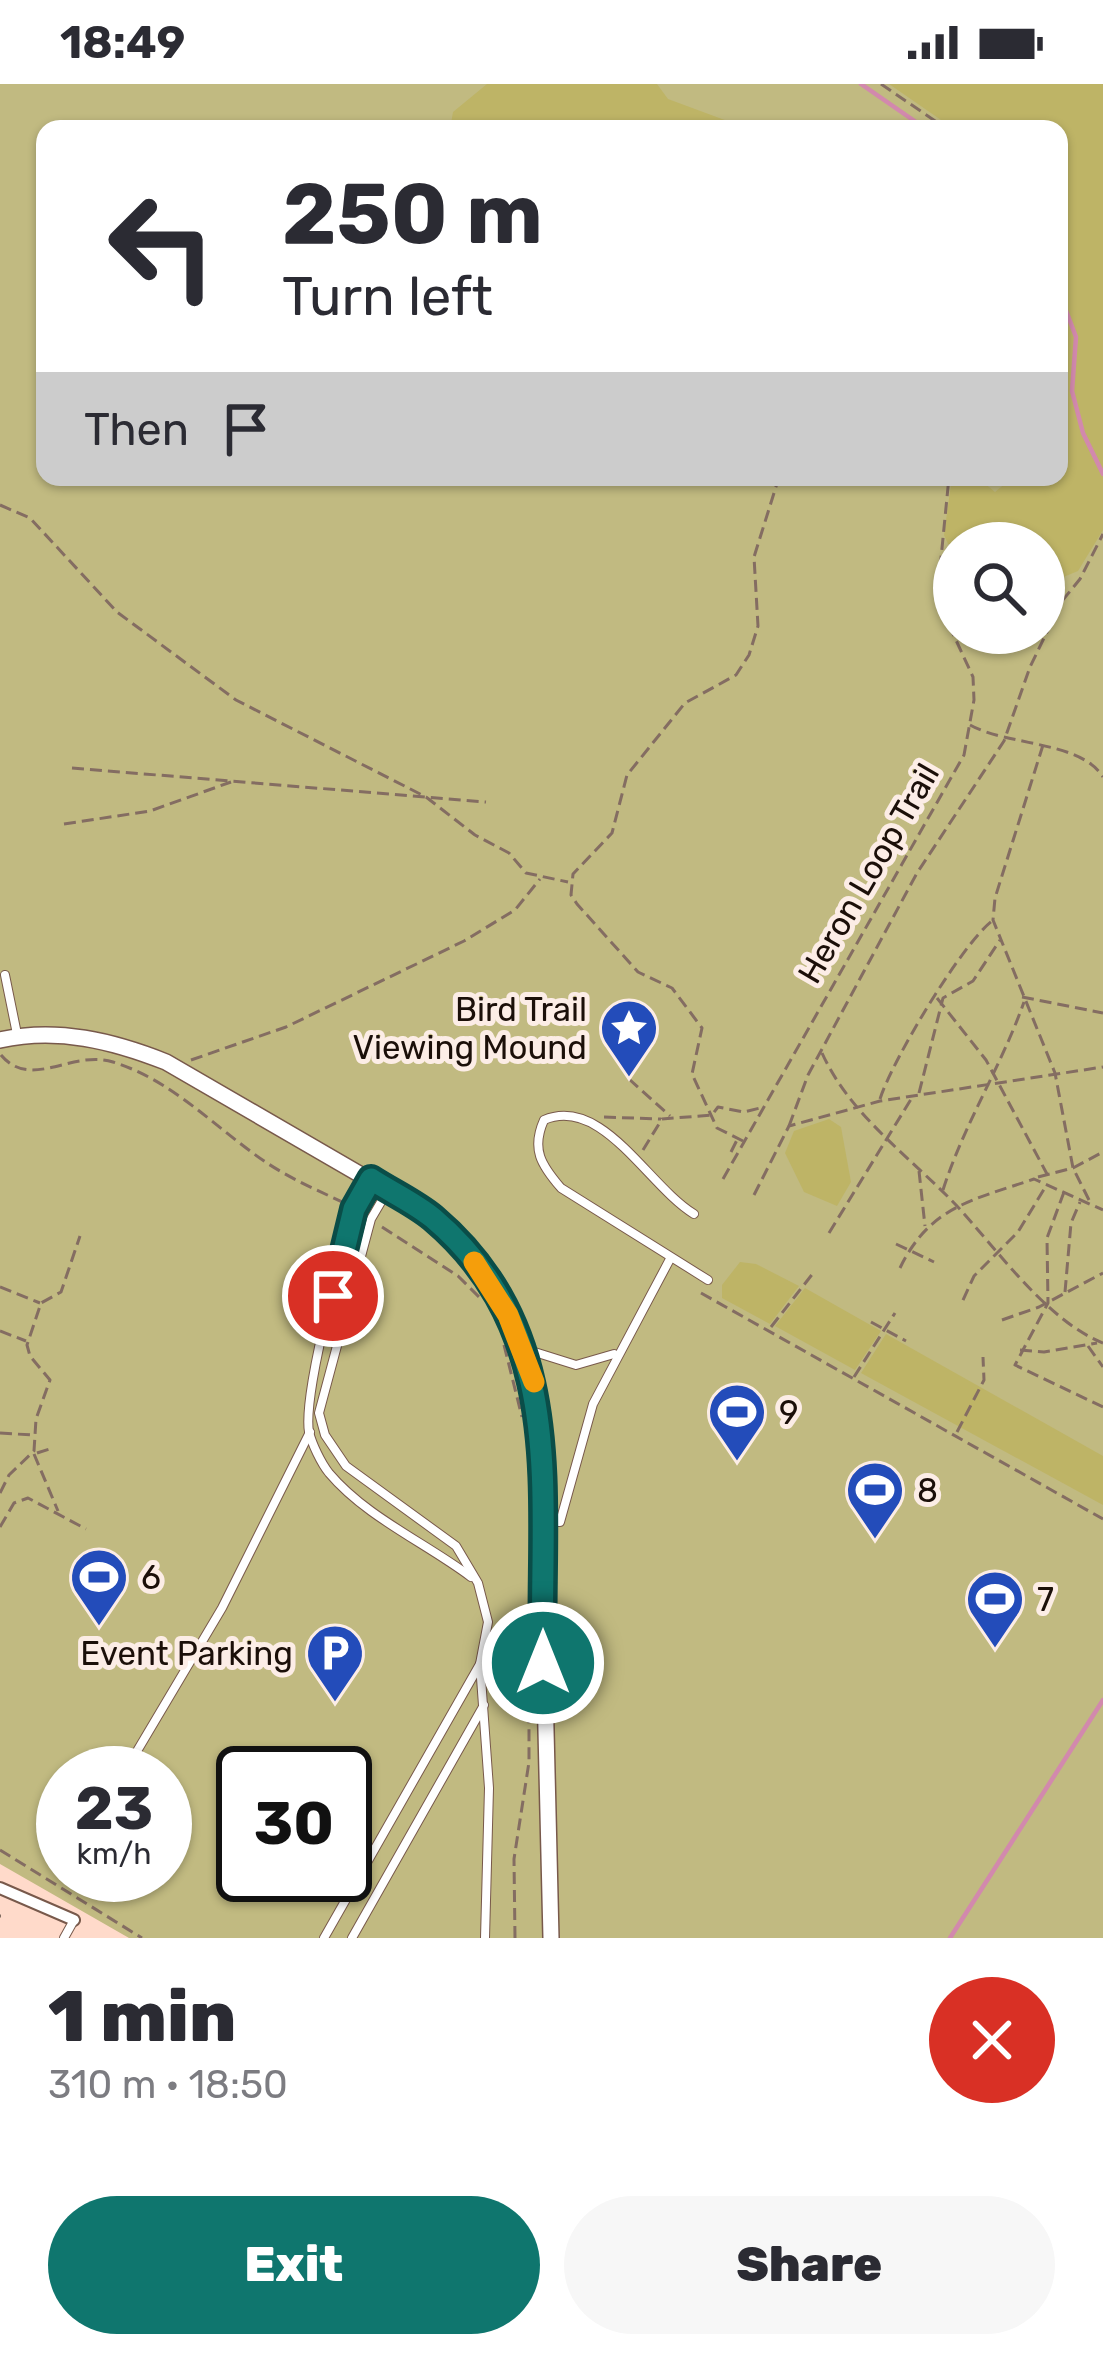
<!DOCTYPE html>
<meta charset="utf-8">
<style>
body{margin:0;font-family:Rubik,sans-serif;background:#f7f7f7;color:#2b2b33;height:100vh;display:flex;flex-direction:column;font-size:45px;white-space:nowrap}
*{box-sizing:border-box;margin:0}
p{font-size:39px;color:#7c7c81}
.icon{flex:none;width:66px;height:66px;fill:none;stroke:currentColor;stroke-width:2;stroke-linecap:round;stroke-linejoin:round}
.map{position:relative;height:1854px;overflow:hidden}
.side{display:flex;flex-direction:column;background:#fff;flex:1}
.side>*{flex:none}
.top-card{position:absolute;left:36px;top:36px;width:1032px;height:366px;border-radius:24px;box-shadow:0 3px 9px #0004;background:#fff;color:#2b2b33;overflow:hidden}
.tools{position:absolute;left:933px;top:438px;display:grid;gap:24px}
.tools a{display:grid;place-items:center;width:132px;height:132px;border-radius:50%;background:#fff;box-shadow:0 3px 9px #0004;font-size:60px}
.speed{position:absolute;left:36px;top:1662px;display:flex;gap:24px;font-size:60px;font-weight:700;text-align:center}
.speed>*{display:grid;place-content:center;width:156px;height:156px;border-radius:50%;background:#fff;box-shadow:0 3px 9px #0004;line-height:1}
.speed small{font-size:30px;font-weight:400}
.speed .limit{border:6px solid #111;border-radius:18px;background:#fff;color:#111}
.pin{position:absolute;display:grid;place-items:center;width:102px;height:102px;color:#fff;margin:-51px;border:6px solid #fff;border-radius:50%;box-shadow:0 3px 12px #0007}
.me{position:absolute;width:132px;margin:-66px;rotate:0deg;stroke-linejoin:round;filter:drop-shadow(0 0 9px #0008)}
.turn{display:flex;align-items:center;gap:42px;height:252px;padding:0 48px;font-size:54px}
.turn .icon{width:156px;height:156px;stroke-width:2.5}
.turn b{display:block;font-size:84px;line-height:102px}
.then{display:flex;align-items:center;height:114px;padding:0 48px;background:#0003;gap:24px;font-size:45px}
.round{display:grid;place-items:center;flex:none;width:126px;height:126px;border-radius:63px;background:#f7f7f7}
.summary{display:flex;align-items:center;justify-content:space-between;height:204px;padding:0 48px}
h1{font-size:72px;font-weight:800;line-height:90px}
.primary-button{display:flex;gap:24px;margin-top:auto;padding:24px 48px}
.primary-button a{flex:1;height:138px;border-radius:72px;background:#0f766e;color:#fff;font-size:48px;font-weight:800;line-height:138px;text-align:center}
.primary-button a+a{background:#f7f7f7;color:#2b2b33}
.status{display:flex;justify-content:space-between;align-items:center;height:84px;padding:0 60px;background:#fff;direction:ltr}
.status svg{height:33px;fill:currentColor}
.map>svg:first-child{display:block}
.green{fill:#c1ba81;fill-rule:evenodd}
.forest{fill:#beb466}
.lines{fill:none;stroke-linecap:round;stroke-linejoin:round}
.stream{stroke:#d289ad;stroke-width:4.5}
.service-casing{stroke:#78594b;stroke-width:10}
.pedestrian-casing{stroke:#78594b;stroke-width:14}
.minor-casing{stroke:#78594b;stroke-width:18}
.path{stroke:#846d62;stroke-width:3;stroke-dasharray:12 6;stroke-linecap:butt}
.service{stroke:#fff;stroke-width:8}
.pedestrian{stroke:#fff;stroke-width:10}
.minor{stroke:#fff;stroke-width:15}
.route-casing{stroke:#0a4d48;stroke-width:30}
.route{stroke:#0f766e;stroke-width:21}
.slow{stroke:#f59e0b;stroke-width:21}
.labels{text-anchor:middle;stroke-width:10;stroke-linejoin:round;paint-order:stroke}
.street-label{font-size:33px;fill:#1b0f09;stroke:#fcede6}
.poi-label{font-size:33px;fill:#1b0f09;stroke:#fcede6;text-anchor:start}
</style>
<div class="status"><b>18:49</b><svg viewBox="0 0 49 12"><path d="M0 12V9h3v3zM5 12V6h3v6zM10 12V3h3v9zM15 12V0h3v12zM26 1h20v11H26zM47 4h2v5h-2z"/></svg></div>
<div class="map">
<svg width="1103" height="1854" viewBox="0 0 1103 1854">
<rect width="100%" height="100%" fill="#ffdaca"/>
<!-- green -->
<path class="green" d="M0,0H1103V1854H129L0,1780ZM45,45H1059V393H45ZM954,459H1044V549H954ZM63,1689H165V1791H63ZM243,1689H345V1791H243Z"/>
<!-- forest -->
<g class="forest">
<polygon points="487,0 657,0 668,15 749,45 450,45 453,28"/>
<polygon points="889,0 1103,0 1103,446 1078,487 1044,501 1044,459 948,460 944,451 952,393 977,393 995,408 1013,393 1059,393 1059,45 954,45"/>
<polygon points="829,1035 841,1043 851,1098 837,1122 804,1108 785,1069 794,1047"/>
<polygon points="740,1178 756,1180 799,1202 770,1240 722,1214 722,1201"/>
<polygon points="805,1204 881,1247 855,1286 775,1242"/>
<polygon points="886,1250 1103,1372 1103,1421 861,1289"/>
</g>
<g class="lines">
<!-- stream -->
<g class="stream">
<polyline points="861,0 926,45"/>
<polyline points="1059,208 1076,253 1072,307 1083,349 1103,390"/>
<polyline points="950,1854 1103,1616"/>
</g>
<defs>
<g id="service">
<polyline points="5,891 17,950"/>
<path d="M370,1097C349,1134 302,1307 309,1348C312,1360 321,1379 329,1389C366,1433 426,1459 471,1493"/>
<polyline points="388,1106 371,1135 319,1329 325,1351 346,1382 456,1462 478,1499 488,1538 480,1580 489,1704 485,1854"/>
<path d="M694,1130C648,1102 602,1011 544,1036C531,1065 541,1081 561,1104L708,1196"/>
<polyline points="525,1265 576,1281 614,1270"/>
<polyline points="544,1438 560,1438 593,1320 670,1175"/>
<polyline points="124,1689 222,1524 310,1348"/>
<polyline points="64,1854 74,1836"/>
<polyline points="324,1854 480,1580 513,1550 542,1547"/>
<polyline points="352,1854 484,1621"/>
</g>
<polyline id="pedestrian" points="0,1804 74,1836"/>
<path id="minor" d="M0,956C57,943 113,957 166,978L430,1131L488,1196L525,1265L538,1313L551,1854"/>
</defs>
<!-- service casing -->
<use href="#service" class="service-casing"/>
<!-- pedestrian casing -->
<use href="#pedestrian" class="pedestrian-casing"/>
<!-- minor casing -->
<use href="#minor" class="minor-casing"/>
<!-- path -->
<g class="path">
<polyline points="881,0 947,45"/>
<polyline points="0,421 30,434 117,528 236,616 426,713 475,751 509,769 526,789 568,798"/>
<path d="M970,641C1008,662 1081,657 1103,693"/>
<polyline points="1043,661 995,814 993,836 1055,989 1073,1084 1091,1120"/>
<polyline points="72,684 486,718"/>
<polyline points="64,740 150,727 231,698"/>
<polyline points="1022,913 1103,929"/>
<polyline points="937,914 986,976 1047,1090"/>
<path d="M822,969C850,1031 909,1072 956,1121C996,1164 1047,1237 1103,1259"/>
<path d="M1,971C31,1007 72,965 113,978C174,997 215,1044 267,1079C293,1096 321,1108 349,1121"/>
<polyline points="191,976 286,943 464,857 515,826 540,795"/>
<polyline points="629,995 670,1032"/>
<polyline points="919,1009 943,914 973,897 1000,856"/>
<path d="M880,1015C892,977 961,861 992,837"/>
<polyline points="604,1033 661,1035"/>
<polyline points="789,1042 808,991 917,789 1004,657 1030,583 1062,517 1080,495 1103,450"/>
<polyline points="743,1057 717,1044 692,990 702,944 672,904 638,888 577,820 571,811 573,790 612,749 627,691 685,619 736,591 749,571 758,542 754,473 779,393"/>
<polyline points="643,1066 662,1035 712,1031 718,1023 744,1028 760,1024"/>
<polyline points="731,1068 738,1054"/>
<polyline points="919,1087 925,1142"/>
<polyline points="1038,1093 1073,1084 1103,1068"/>
<polyline points="723,1095 964,671 974,616 973,593 937,515 949,393"/>
<path d="M943,1106C964,1040 1001,983 1024,918"/>
<polyline points="1064,1108 1047,1154 1048,1219 1015,1281 1103,1323"/>
<polyline points="754,1111 789,1042 880,1017 1103,983"/>
<polyline points="382,1143 458,1192 481,1215"/>
<polyline points="829,1149 913,1012"/>
<polyline points="896,1160 934,1178"/>
<path d="M900,1184C930,1122 973,1116 1034,1095L1103,1126"/>
<polyline points="0,1203 40,1219"/>
<polyline points="1065,1208 1071,1139 1080,1118"/>
<polyline points="701,1209 1103,1435"/>
<polyline points="963,1216 974,1192 1018,1148 1046,1102"/>
<polyline points="1002,1236 1039,1223 1103,1189"/>
<polyline points="871,1238 906,1257"/>
<polyline points="771,1243 814,1188"/>
<polyline points="0,1247 26,1257"/>
<polyline points="504,1261 522,1333"/>
<polyline points="1088,1262 1103,1283"/>
<polyline points="1020,1266 1044,1268 1097,1259"/>
<polyline points="854,1293 895,1229"/>
<polyline points="957,1348 984,1296 983,1273"/>
<polyline points="0,1349 32,1351"/>
<polyline points="37,1369 53,1364"/>
<polyline points="34,1370 58,1427"/>
<polyline points="0,1409 9,1391 34,1367 36,1335 50,1296 30,1272 27,1261 41,1219 61,1208 80,1152"/>
<polyline points="0,1443 14,1419 28,1414 86,1445"/>
<polyline points="0,1766 142,1854"/>
<polyline points="0,1832 1,1832"/>
<polyline points="515,1854 514,1775 529,1678 529,1600"/>
</g>
<!-- service -->
<use href="#service" class="service"/>
<!-- pedestrian -->
<use href="#pedestrian" class="pedestrian"/>
<!-- minor -->
<use href="#minor" class="minor"/>
</g>
<g class="lines">
<defs>
<path id="route" d="M333,1212L354,1125L371,1095C391,1108 415,1119 433,1134C572,1252 538,1418 543,1579"/>
</defs>
<!-- route casing -->
<use href="#route" class="route-casing"/>
<!-- route -->
<use href="#route" class="route"/>
<!-- slow -->
<polyline class="slow" points="474,1178 508,1231 534,1298"/>
</g>
<!-- icons -->
<defs>
<symbol id="sight-pin" viewBox="-11 -11 22 30"><path d="M0 17L-7.5 6A9.5 9.5 0 1 1 7.5 6Z" fill="#234cba" stroke="#fcede6"/><path d="M0-6L1.8-2.2L6-1.7L2.9 1.2L3.7 5.4L0 3.3L-3.7 5.4L-2.9 1.2L-6-1.7L-1.8-2.2Z" fill="#fff"/></symbol>
<symbol id="stadium-pin" viewBox="-11 -11 22 30"><path d="M0 17L-7.5 6A9.5 9.5 0 1 1 7.5 6Z" fill="#234cba" stroke="#fcede6"/><path d="M0-5a6.5 5 0 1 0 0 10a6.5 5 0 1 0 0-10ZM-3.5-1.8h7v3.6h-7Z" fill="#fff"/></symbol>
<symbol id="parking-pin" viewBox="-11 -11 22 30"><path d="M0 17L-7.5 6A9.5 9.5 0 1 1 7.5 6Z" fill="#234cba" stroke="#fcede6"/><path d="M-3.5-5.5H1a3.5 3.5 0 0 1 0 7H-1V5.5H-3.5ZM-1-3.4V-.6H.8a1.4 1.4 0 0 0 0-2.8Z" fill="#fff"/></symbol>
</defs>
<g fill-rule="evenodd">
<use href="#sight-pin" x="596" y="911" width="66" height="90"/>
<use href="#stadium-pin" x="704" y="1295" width="66" height="90"/>
<use href="#stadium-pin" x="842" y="1373" width="66" height="90"/>
<use href="#stadium-pin" x="66" y="1460" width="66" height="90"/>
<use href="#stadium-pin" x="962" y="1482" width="66" height="90"/>
<use href="#parking-pin" x="302" y="1536" width="66" height="90"/>
</g>
<g class="labels">
<!-- street labels -->
<g class="street-label">
<text transform="translate(868 789) rotate(-60)" y="12">Heron Loop Trail</text>
</g>
<!-- poi labels -->
<g class="poi-label">
<text x="587" y="937" text-anchor="end">Bird Trail<tspan x="587" dy="38">Viewing Mound</tspan></text>
<text x="779" y="1340">9</text>
<text x="917" y="1418">8</text>
<text x="141" y="1505">6</text>
<text x="1037" y="1527">7</text>
<text x="293" y="1581" text-anchor="end">Event Parking</text>
</g>
</g>
</svg>
<div class="tools">
<a><svg class="icon" aria-label="search" viewBox="0 0 24 24"><circle cx="10" cy="10" r="6"/><path d="M15 15l6 6"/></svg></a>
</div>
<div class="speed"><div>23<small>km/h</small></div><div class="limit">30</div></div>
<div class="pin" style="left:333px;top:1212px;background:#d93025"><svg class="icon" aria-label="arrive" viewBox="0 0 24 24"><path d="M6 21V4h12l-3 4 3 4H6"/></svg></div>
<svg class="me" style="left:543px;top:1579px" viewBox="-20 -20 40 40"><circle r="17" fill="#0f766e" stroke="#fff" stroke-width="3"/><path d="M0-11L8 9 0 5-8 9z" fill="#fff"/></svg>
<div class="top-card">
<div class="turn"><svg class="icon" aria-label="left" viewBox="0 0 24 24"><path d="M17 20v-9H6M10 6l-5 5 5 5"/></svg><div><b>250 m</b>Turn left</div></div>
<div class="then">Then<svg class="icon" aria-label="arrive" viewBox="0 0 24 24"><path d="M6 21V4h12l-3 4 3 4H6"/></svg></div>
</div>
</div>
<section class="side">
<div class="summary"><div><h1>1 min</h1><p>310 m · 18:50</p></div><a class="round" style="background:#d93025;color:#fff"><svg class="icon" aria-label="close" viewBox="0 0 24 24"><path d="M6 6l12 12M18 6L6 18"/></svg></a></div>
<div class="primary-button"><a>Exit</a><a>Share</a></div>
</section>
